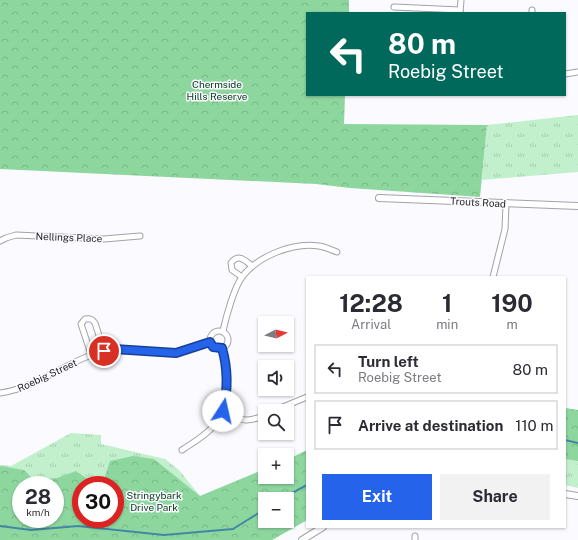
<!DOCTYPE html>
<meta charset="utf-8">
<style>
body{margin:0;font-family:"Public Sans",sans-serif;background:#f2f2f3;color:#2b2b33;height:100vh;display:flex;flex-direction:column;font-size:15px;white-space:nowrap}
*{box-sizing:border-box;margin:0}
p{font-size:13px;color:#7c7c81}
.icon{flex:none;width:22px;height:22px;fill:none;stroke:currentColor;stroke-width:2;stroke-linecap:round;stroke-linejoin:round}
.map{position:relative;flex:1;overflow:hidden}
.sheet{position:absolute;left:306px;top:276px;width:260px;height:252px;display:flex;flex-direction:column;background:#fff;border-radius:0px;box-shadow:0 1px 3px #0004}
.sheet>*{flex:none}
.guide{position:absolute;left:306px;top:12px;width:260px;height:84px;border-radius:0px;box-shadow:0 1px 3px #0004;background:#00695c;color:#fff;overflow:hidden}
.needle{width:26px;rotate:83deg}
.fabs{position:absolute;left:258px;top:316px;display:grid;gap:8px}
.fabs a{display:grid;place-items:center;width:36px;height:36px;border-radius:0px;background:#fff;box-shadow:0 1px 3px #0004;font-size:20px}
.speed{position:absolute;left:12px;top:476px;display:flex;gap:8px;font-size:20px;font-weight:700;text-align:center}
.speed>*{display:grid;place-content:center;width:52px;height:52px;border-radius:50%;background:#fff;box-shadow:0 1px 3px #0004;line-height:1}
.speed small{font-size:10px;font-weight:400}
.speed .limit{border:6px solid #d22;background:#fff;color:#111}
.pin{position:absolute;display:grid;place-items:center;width:34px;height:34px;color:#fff;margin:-17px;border:2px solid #fff;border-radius:50%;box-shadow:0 1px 4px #0007}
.me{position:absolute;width:44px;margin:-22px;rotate:10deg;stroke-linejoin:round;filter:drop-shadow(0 0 3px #0008)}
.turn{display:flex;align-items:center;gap:14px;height:84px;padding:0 16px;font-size:18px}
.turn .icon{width:52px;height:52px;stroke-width:2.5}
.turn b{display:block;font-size:28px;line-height:34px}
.eta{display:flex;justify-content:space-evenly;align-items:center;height:68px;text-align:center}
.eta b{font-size:24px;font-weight:700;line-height:28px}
.primary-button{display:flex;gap:8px;margin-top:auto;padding:8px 16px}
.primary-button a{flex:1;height:46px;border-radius:0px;background:#2563eb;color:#fff;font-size:16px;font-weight:700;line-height:46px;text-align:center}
.primary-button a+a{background:#f2f2f3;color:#2b2b33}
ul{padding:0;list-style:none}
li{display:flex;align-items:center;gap:12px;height:50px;margin:0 8px 6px;padding:0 8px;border:2px solid #e1e1e2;border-radius:0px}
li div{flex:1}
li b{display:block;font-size:15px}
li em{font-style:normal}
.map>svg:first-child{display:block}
.grass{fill:url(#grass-tufts);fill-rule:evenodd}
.forest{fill:url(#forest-crowns);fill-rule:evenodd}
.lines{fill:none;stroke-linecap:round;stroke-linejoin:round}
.stream{stroke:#4487a5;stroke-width:2}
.minor-casing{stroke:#a2a3a9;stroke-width:7}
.tertiary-casing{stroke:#a2a3a9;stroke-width:8}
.minor{stroke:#fff;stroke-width:5}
.tertiary{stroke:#fff;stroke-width:6}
.route-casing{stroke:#184099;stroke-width:10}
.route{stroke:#2563eb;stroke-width:7}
.labels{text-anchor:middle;stroke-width:3;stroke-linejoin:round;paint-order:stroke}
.park-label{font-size:10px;fill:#003816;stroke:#fafaff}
.street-label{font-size:10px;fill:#1e1e21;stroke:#fafaff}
</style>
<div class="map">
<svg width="578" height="540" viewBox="0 0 578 540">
<defs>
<pattern id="grass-tufts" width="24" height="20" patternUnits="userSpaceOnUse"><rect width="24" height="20" fill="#c3f0cc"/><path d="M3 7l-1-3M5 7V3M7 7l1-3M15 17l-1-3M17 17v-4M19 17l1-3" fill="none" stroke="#a7cdaf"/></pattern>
<pattern id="forest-crowns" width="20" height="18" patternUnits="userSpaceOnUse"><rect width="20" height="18" fill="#8dd79f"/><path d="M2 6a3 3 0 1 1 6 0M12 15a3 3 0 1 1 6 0" fill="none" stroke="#79b889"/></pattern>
</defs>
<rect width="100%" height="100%" fill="#fafaff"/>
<!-- grass -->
<g class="grass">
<polygon points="578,115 578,172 482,180 487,125"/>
<polygon points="565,408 578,410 578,488 565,485"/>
<path d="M71,433L101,435V444L165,459L179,470L200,496L265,469V477H287V460L307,450V520L272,540H0V465L11,466ZM21,485H55V519H21ZM81,485H115V519H81ZM265,499H287V521H265Z"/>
</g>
<!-- forest -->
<g class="forest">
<polygon points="0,0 349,0 349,13 307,13 307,95 345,95 344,124 487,125 480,197 350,188 316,184 0,169"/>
<polygon points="565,408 578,410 578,461 565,459"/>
<path d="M307,450V520L272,540H0V466L24,470L34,480L57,478L76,471L86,478L103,482L110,461L133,456L154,459L200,496L265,469V477H287V460ZM21,485H55V519H21ZM81,485H115V519H81ZM265,499H287V521H265Z"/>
</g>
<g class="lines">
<!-- stream -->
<g class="stream">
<polyline points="565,440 578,443"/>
<polyline points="281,499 307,485"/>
<polyline points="0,526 31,530 78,526 164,535 233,529 265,509"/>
</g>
<defs>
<g id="minor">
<polyline points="394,7 460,10"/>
<polyline points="460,13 461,0"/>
<polyline points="532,13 532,10"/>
<polyline points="565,74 578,72"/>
<polyline points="0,241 6,238 16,235 104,239 140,236"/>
<path d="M242,277L232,270L231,263C238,253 245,260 252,266"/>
<polyline points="493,277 505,229 506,204"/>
<circle cx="219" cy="340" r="9"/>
<path d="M223,331C226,317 234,288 242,277C258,256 293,242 319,246C326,247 331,250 337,252"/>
<path d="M91,354L81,324L85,319C90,318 92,319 95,323L104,351"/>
<path d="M0,393C40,388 73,355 114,349L176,353L210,342"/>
<path d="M223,411C242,420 245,424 265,415"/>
<polyline points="273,411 307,397"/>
<path d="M182,450C194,442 208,434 216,423C231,403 229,371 222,348"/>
<polyline points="415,536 415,540"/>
</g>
<g id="tertiary">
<polyline points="379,198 578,206"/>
<polyline points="565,494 578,496"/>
<polyline points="302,540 323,527"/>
</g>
</defs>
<!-- minor casing -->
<use href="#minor" class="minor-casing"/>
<!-- tertiary casing -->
<use href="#tertiary" class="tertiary-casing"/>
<!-- minor -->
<use href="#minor" class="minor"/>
<!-- tertiary -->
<use href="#tertiary" class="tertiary"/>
</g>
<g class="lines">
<defs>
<path id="route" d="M104,351L114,349L176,353L210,342L213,347L222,348C228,369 228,390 223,411"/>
</defs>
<!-- route casing -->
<use href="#route" class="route-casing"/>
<!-- route -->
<use href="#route" class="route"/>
</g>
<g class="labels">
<!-- park labels -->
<g class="park-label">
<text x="217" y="88">Chermside<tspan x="217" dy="12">Hills Reserve</tspan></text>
<text x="154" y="499">Stringybark<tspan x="154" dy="12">Drive Park</tspan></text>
</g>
<!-- street labels -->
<g class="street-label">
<text transform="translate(478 202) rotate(3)" y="4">Trouts Road</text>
<text transform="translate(69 237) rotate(2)" y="4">Nellings Place</text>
<text transform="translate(47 375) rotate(-25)" y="4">Roebig Street</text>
</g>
</g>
</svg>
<div class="fabs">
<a><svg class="needle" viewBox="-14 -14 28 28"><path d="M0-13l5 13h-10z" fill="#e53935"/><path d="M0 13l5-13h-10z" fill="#7c7c81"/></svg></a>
<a><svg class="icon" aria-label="sound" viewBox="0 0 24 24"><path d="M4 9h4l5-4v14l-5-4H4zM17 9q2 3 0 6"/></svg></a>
<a><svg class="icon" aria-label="search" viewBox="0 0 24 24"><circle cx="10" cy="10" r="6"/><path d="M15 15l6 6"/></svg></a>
<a>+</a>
<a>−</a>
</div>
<div class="speed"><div>28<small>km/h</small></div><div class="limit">30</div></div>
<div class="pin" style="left:104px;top:351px;background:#d93025"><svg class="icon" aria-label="arrive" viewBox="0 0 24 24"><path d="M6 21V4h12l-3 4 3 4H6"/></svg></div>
<svg class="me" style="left:223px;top:411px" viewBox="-20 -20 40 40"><circle r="19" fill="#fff"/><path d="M0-13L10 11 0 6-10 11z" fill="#2563eb"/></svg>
<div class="guide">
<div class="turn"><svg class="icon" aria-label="left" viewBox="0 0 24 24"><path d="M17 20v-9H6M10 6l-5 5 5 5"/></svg><div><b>80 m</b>Roebig Street</div></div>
</div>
<section class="sheet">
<div class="eta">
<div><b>12:28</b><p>Arrival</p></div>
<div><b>1</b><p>min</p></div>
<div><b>190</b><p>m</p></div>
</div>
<ul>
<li><svg class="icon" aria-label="left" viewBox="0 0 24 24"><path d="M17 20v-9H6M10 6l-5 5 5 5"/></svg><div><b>Turn left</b><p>Roebig Street</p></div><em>80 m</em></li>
<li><svg class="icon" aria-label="arrive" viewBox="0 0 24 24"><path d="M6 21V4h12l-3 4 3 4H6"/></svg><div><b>Arrive at destination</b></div><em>110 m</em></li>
</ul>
<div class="primary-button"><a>Exit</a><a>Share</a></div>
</section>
</div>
